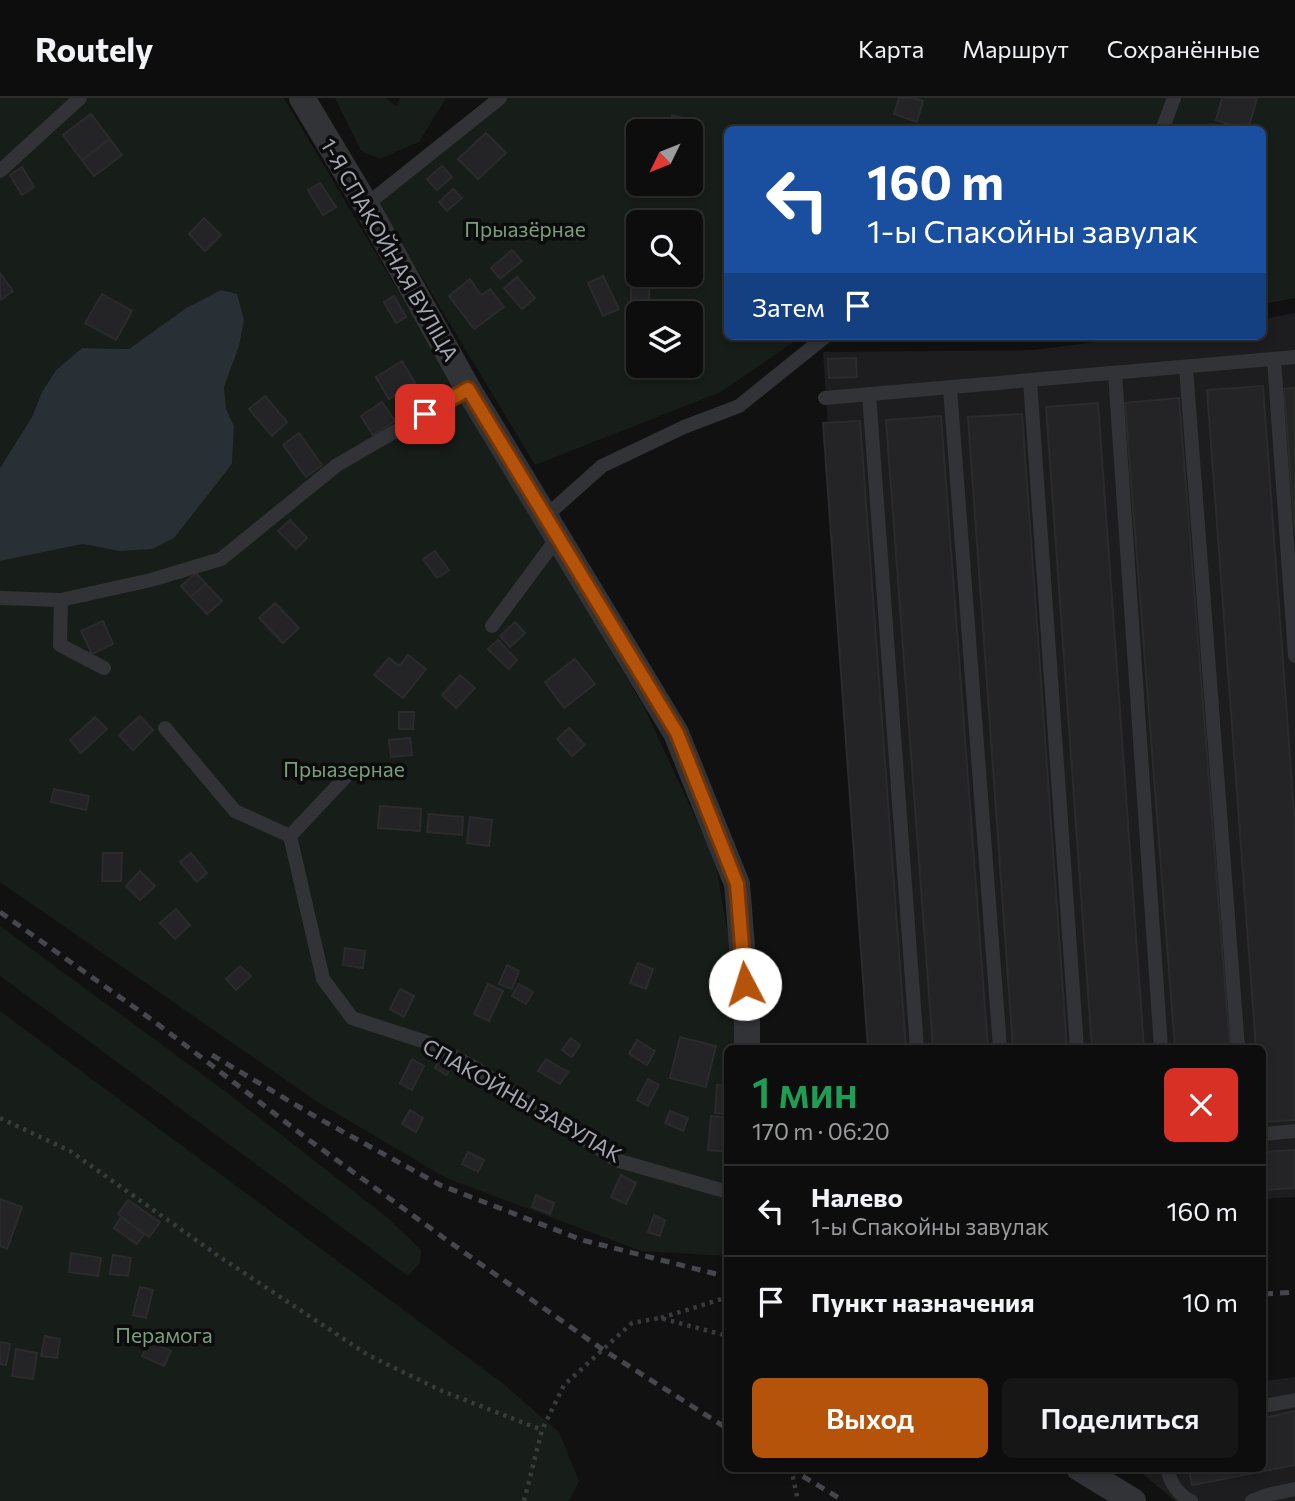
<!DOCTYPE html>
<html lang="ru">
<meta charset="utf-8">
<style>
body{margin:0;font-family:Commissioner,sans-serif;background:#161617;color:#f1f3f6;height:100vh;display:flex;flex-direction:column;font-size:26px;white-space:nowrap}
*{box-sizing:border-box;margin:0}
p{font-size:23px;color:#9a9c9e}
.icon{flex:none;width:38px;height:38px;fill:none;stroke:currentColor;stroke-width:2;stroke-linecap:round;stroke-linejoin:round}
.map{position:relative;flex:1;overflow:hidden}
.panel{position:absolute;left:724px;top:947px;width:542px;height:427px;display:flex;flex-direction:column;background:#0d0d0e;border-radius:10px;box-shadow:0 4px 10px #0003,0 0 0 2px #2d2d2e}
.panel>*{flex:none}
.banner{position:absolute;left:724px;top:28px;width:542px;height:214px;border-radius:10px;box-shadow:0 4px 10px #0003,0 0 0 2px #2d2d2e;background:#1a4fa0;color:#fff;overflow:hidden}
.needle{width:46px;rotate:227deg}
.tools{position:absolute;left:626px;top:21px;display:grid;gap:14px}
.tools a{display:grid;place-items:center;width:77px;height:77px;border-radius:10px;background:#0d0d0e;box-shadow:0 4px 10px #0003,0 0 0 2px #2d2d2e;font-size:35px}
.pin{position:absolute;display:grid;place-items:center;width:60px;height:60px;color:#fff;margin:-30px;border-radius:14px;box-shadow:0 4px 10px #0006}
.me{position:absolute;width:77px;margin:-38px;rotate:355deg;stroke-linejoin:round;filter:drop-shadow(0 0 5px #0008)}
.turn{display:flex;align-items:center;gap:24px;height:147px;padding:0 28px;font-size:32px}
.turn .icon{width:91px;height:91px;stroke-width:2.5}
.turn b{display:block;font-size:49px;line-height:60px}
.then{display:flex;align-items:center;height:66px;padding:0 28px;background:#0003;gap:14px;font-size:26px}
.round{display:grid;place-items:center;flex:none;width:74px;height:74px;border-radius:10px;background:#161617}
.overview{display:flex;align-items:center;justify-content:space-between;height:119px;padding:0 28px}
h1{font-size:42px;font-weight:600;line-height:52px;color:#1e9e55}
.primary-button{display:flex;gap:14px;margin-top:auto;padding:14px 28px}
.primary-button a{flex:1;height:80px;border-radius:10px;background:#b45309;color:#fff;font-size:28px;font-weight:600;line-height:80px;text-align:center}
.primary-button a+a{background:#161617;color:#f1f3f6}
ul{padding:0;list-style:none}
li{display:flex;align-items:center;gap:21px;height:91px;padding:0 28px;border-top:2px solid #2d2d2e}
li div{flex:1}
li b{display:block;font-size:26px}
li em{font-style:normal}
header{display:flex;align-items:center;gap:42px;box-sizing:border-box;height:98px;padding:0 35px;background:#0d0d0e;border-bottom:2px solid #2d2d2e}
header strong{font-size:33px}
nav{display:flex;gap:38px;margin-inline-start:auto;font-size:24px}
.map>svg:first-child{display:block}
.built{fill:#1d1d1f}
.green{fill:#171d18;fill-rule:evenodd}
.water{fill:#282f35}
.building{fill:#242426;stroke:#2b2b2e;stroke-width:2}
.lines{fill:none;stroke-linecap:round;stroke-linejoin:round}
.path{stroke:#383a3e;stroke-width:4.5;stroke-dasharray:3.5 5;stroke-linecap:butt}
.service{stroke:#323337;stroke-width:14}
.minor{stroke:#323337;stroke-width:26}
.rail{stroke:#45474c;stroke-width:5;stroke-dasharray:9 7;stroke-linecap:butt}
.route-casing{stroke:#753606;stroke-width:18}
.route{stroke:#b45309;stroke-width:12}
.labels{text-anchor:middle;stroke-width:7;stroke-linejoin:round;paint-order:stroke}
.park-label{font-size:21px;fill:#7a9d7c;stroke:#0c0c0d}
.street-label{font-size:21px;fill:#a3a8b2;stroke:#0c0c0d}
</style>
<header>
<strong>Routely</strong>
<nav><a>Карта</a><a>Маршрут</a><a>Сохранённые</a></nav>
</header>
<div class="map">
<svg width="1295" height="1403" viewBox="0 0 1295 1403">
<rect width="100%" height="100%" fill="#111112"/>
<!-- built -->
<g class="built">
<polygon points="1295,215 1295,1099 1264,1101 1264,950 870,950 823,254 1034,252 1142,238 1264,238 1264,221"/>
<polygon points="1295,1279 1295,1403 1175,1403 1136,1370 1264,1370 1264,1283"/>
</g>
<!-- green -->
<g class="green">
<polygon points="0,0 284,0 644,609 715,762 739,899 737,950 728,950 728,1158 641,1153 446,1080 319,1005 0,784 0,463 83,446 119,453 213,390 232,366 234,328 226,311 224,289 228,274 221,192 186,210 129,251 82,250 56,272 42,294 32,319 0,370"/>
<polygon points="335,0 386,0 396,8 400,0 446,0 419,44 380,61 361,53"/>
<path d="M507,0H1295V200L1264,206V32H728V238H802L721,294L535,367L378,106ZM639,33H691V86H639ZM639,124H691V177H639ZM639,215H691V268H639Z"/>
<polygon points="0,828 225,993 388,1120 421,1152 420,1165 408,1178 0,878"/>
<polygon points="0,913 501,1284 559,1334 579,1383 569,1403 0,1403"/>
</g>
<!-- water -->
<polygon class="water" points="221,192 237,196 244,222 239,248 224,289 226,311 234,328 232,366 174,440 152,451 119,453 83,446 0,463 0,370 32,319 42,294 56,272 82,250 129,251 186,210"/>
<!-- building -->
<g class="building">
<polygon points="899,0 913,0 923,3 917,24 894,16"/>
<polygon points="1222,0 1257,0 1248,32 1216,22"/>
<polygon points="91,16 110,41 82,62 63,37"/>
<polygon points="672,17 695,24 691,37 691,33 668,33"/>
<polygon points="486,35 506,55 478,81 458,61"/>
<polygon points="110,41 122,57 94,78 82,62"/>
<polygon points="442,68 452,79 437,92 427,81"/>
<polygon points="22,69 34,89 22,97 10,77"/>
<polygon points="320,85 336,109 323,117 308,92"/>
<polygon points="453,91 462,100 447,113 439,104"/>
<polygon points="204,120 221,137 205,153 189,136"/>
<polygon points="512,152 522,163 500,181 491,170"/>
<polygon points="0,175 13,193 0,202"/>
<polygon points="603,178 619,211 603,218 588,185"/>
<polygon points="517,179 535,200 522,211 504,190"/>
<polygon points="470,181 481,197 490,191 504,209 474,231 449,198"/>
<polygon points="631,185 649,185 649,215 631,217"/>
<polygon points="102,196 132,213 116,242 85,225"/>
<polygon points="394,198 406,219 396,225 384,204"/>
<polygon points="639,237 639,256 632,256 632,238"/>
<polygon points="856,260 857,279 829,280 828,261"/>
<polygon points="402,263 415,285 389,301 376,279"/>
<polygon points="1263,288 1295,728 1295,1022 1264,1024 1264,950 1256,950 1207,292"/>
<polygon points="1295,290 1295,434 1284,291"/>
<polygon points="265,298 287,324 272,338 249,311"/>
<polygon points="1179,300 1230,950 1175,950 1125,305"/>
<polygon points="382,304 395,323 373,337 361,318"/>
<polygon points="1098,305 1144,950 1092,950 1046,309"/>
<polygon points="1022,316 1067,950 1013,950 968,319"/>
<polygon points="941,318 988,950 933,950 886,322"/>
<polygon points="860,323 906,950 868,950 823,325"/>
<polygon points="299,335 322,367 306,379 283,347"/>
<polygon points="290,422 307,440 296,451 278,433"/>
<polygon points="435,453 449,472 437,480 423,461"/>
<polygon points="196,475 206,486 191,499 181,488"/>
<polygon points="206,486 222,503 207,516 191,499"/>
<polygon points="275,505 299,530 283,545 259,520"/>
<polygon points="103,523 113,546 92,556 81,533"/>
<polygon points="515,524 525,535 510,549 500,538"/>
<polygon points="498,542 517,562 509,571 488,551"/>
<polygon points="408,557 426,571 403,600 374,577 389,560 399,568"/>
<polygon points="575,561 595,586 564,610 545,584"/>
<polygon points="460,577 475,590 456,610 442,597"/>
<polygon points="399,614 414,614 413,631 399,631"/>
<polygon points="140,618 153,632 133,652 119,637"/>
<polygon points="95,619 107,631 81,655 70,642"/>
<polygon points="569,630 585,647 572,658 557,641"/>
<polygon points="410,640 412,657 391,659 389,642"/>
<polygon points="54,691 89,698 86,712 51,704"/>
<polygon points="380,708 421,711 420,733 378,730"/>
<polygon points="429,716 463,719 462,737 427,734"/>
<polygon points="470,719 492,722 489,748 467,745"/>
<polygon points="103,755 122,755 121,783 102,783"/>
<polygon points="191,755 207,775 197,784 180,764"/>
<polygon points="140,773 155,788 140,802 126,788"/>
<polygon points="176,811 190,827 175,841 160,825"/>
<polygon points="345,850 365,853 363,870 343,867"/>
<polygon points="638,865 653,871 646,891 630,885"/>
<polygon points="507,867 519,873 512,891 499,886"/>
<polygon points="240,868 251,878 236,892 226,881"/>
<polygon points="488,886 503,893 489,923 474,916"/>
<polygon points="519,886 533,894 526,906 512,898"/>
<polygon points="400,891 414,898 404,919 390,911"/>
<polygon points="680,939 716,948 706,989 670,980"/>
<polygon points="571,940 580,947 572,959 562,952"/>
<polygon points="637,942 655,953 647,967 629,956"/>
<polygon points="412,961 424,968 412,992 400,985"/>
<polygon points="546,961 568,974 560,986 538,973"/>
<polygon points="439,962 451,968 447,977 435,970"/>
<polygon points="648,981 659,987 648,1008 637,1002"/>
<polygon points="717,987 728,988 728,1016 715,1015"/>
<polygon points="410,1012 423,1020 416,1034 402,1026"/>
<polygon points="670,1013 688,1020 683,1033 665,1025"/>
<polygon points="711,1018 728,1020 728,1054 708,1052"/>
<polygon points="1295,1052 1295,1090 1264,1092 1264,1054"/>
<polygon points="468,1054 484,1062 478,1074 462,1066"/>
<polygon points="621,1077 636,1085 626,1106 611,1099"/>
<polygon points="536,1097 554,1105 550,1116 532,1109"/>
<polygon points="0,1101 22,1109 7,1151 0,1148"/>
<polygon points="128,1102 160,1124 149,1139 118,1116"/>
<polygon points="654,1117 665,1122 660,1138 648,1134"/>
<polygon points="121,1119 144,1136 137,1146 114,1130"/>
<polygon points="71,1155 101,1160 98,1178 69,1174"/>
<polygon points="113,1157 131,1160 128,1178 110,1176"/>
<polygon points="140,1189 153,1192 146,1220 133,1217"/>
<polygon points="45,1238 60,1241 57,1260 41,1258"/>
<polygon points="149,1243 171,1253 164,1268 142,1258"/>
<polygon points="0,1244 10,1246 6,1267 0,1266"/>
<polygon points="16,1251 37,1255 33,1281 12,1278"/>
<polygon points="1295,1313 1295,1367 1192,1387 1189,1370 1264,1370 1264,1320"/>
</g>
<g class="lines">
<!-- path -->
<g class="path">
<polyline points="0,1020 70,1053 220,1159 368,1257 442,1293 542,1332"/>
<polyline points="661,1220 728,1199"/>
<polyline points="791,1370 798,1403"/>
<polyline points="524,1403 542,1332 564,1287 632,1225 660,1220 728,1238"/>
</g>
<!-- service -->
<g class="service">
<polyline points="1162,32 1174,0"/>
<polyline points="0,73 80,0"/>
<polyline points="366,107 500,0"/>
<polyline points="1274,262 1295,558"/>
<polyline points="1186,270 1238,950"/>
<polyline points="1115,275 1161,950"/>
<polyline points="1030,283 1077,950"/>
<polyline points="950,290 1000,950"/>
<polyline points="869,296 917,950"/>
<polyline points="825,300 1295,259"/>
<polyline points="546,418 602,368 684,329 739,308 826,238"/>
<polyline points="0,500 61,502 151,482 221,461 337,367 468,291"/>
<polyline points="61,502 60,547 104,570"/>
<polyline points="492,528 558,439"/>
<polyline points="165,630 235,713 290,738"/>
<polyline points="353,671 290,738 323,881 352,920 429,945 475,970 616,1062 728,1094"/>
<polyline points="1264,1036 1295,1033"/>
<polyline points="1264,1308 1295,1302"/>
<path d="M1167,1370C1170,1384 1178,1397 1191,1403"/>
<polyline points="1252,1403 1267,1397 1295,1391"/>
</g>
<!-- minor -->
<g class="minor">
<polyline points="302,0 366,107 468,291 676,635 737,786 747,911 747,950"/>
<polyline points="1079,1370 1133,1403"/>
</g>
<!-- rail -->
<g class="rail">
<polyline points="0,814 155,924 309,1042 462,1153 602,1251 728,1331"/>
<polyline points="212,957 316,1019 440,1087 582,1142 728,1179"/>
<polyline points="1264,1196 1295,1194"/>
<polyline points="789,1370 844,1403"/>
</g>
</g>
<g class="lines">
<defs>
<polyline id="route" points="425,316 468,291 677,635 737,786 745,886"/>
</defs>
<!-- route casing -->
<use href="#route" class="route-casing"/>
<!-- route -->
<use href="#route" class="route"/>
</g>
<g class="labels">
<!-- park labels -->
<g class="park-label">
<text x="525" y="139">Прыазёрнае</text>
<text x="344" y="679">Прыазернае</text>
<text x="164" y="1245">Перамога</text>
</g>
<!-- street labels -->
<g class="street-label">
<text transform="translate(389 152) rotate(60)" y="7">1-Я СПАКОЙНАЯ ВУЛІЦА</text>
<text transform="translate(522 1003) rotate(30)" y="7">СПАКОЙНЫ ЗАВУЛАК</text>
</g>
</g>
</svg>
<div class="tools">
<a><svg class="needle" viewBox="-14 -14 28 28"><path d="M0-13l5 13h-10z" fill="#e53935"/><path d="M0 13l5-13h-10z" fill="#9a9c9e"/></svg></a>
<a><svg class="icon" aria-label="search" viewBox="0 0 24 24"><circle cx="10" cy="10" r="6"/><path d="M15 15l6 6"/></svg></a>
<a><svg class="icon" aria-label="layers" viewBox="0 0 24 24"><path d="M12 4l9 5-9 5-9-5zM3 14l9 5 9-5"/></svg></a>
</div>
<div class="pin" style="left:425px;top:316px;background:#d93025"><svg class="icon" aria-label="arrive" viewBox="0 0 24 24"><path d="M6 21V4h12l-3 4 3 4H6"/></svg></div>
<svg class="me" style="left:745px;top:886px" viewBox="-20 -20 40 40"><circle r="19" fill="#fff"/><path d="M0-13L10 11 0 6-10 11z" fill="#b45309"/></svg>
<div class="banner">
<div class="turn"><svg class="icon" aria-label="left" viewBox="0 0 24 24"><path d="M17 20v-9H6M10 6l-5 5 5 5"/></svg><div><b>160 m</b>1-ы Спакойны завулак</div></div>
<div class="then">Затем<svg class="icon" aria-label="arrive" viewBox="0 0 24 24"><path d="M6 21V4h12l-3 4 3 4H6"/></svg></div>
</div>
<section class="panel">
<div class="overview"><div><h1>1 мин</h1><p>170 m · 06:20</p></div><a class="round" style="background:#d93025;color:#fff"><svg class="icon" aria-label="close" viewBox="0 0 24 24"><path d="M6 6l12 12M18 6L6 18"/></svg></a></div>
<ul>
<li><svg class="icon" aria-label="left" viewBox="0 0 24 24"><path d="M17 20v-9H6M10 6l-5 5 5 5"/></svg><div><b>Налево</b><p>1-ы Спакойны завулак</p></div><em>160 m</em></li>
<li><svg class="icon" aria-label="arrive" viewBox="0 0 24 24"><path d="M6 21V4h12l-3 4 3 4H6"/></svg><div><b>Пункт назначения</b></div><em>10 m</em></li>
</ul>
<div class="primary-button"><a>Выход</a><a>Поделиться</a></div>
</section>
</div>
